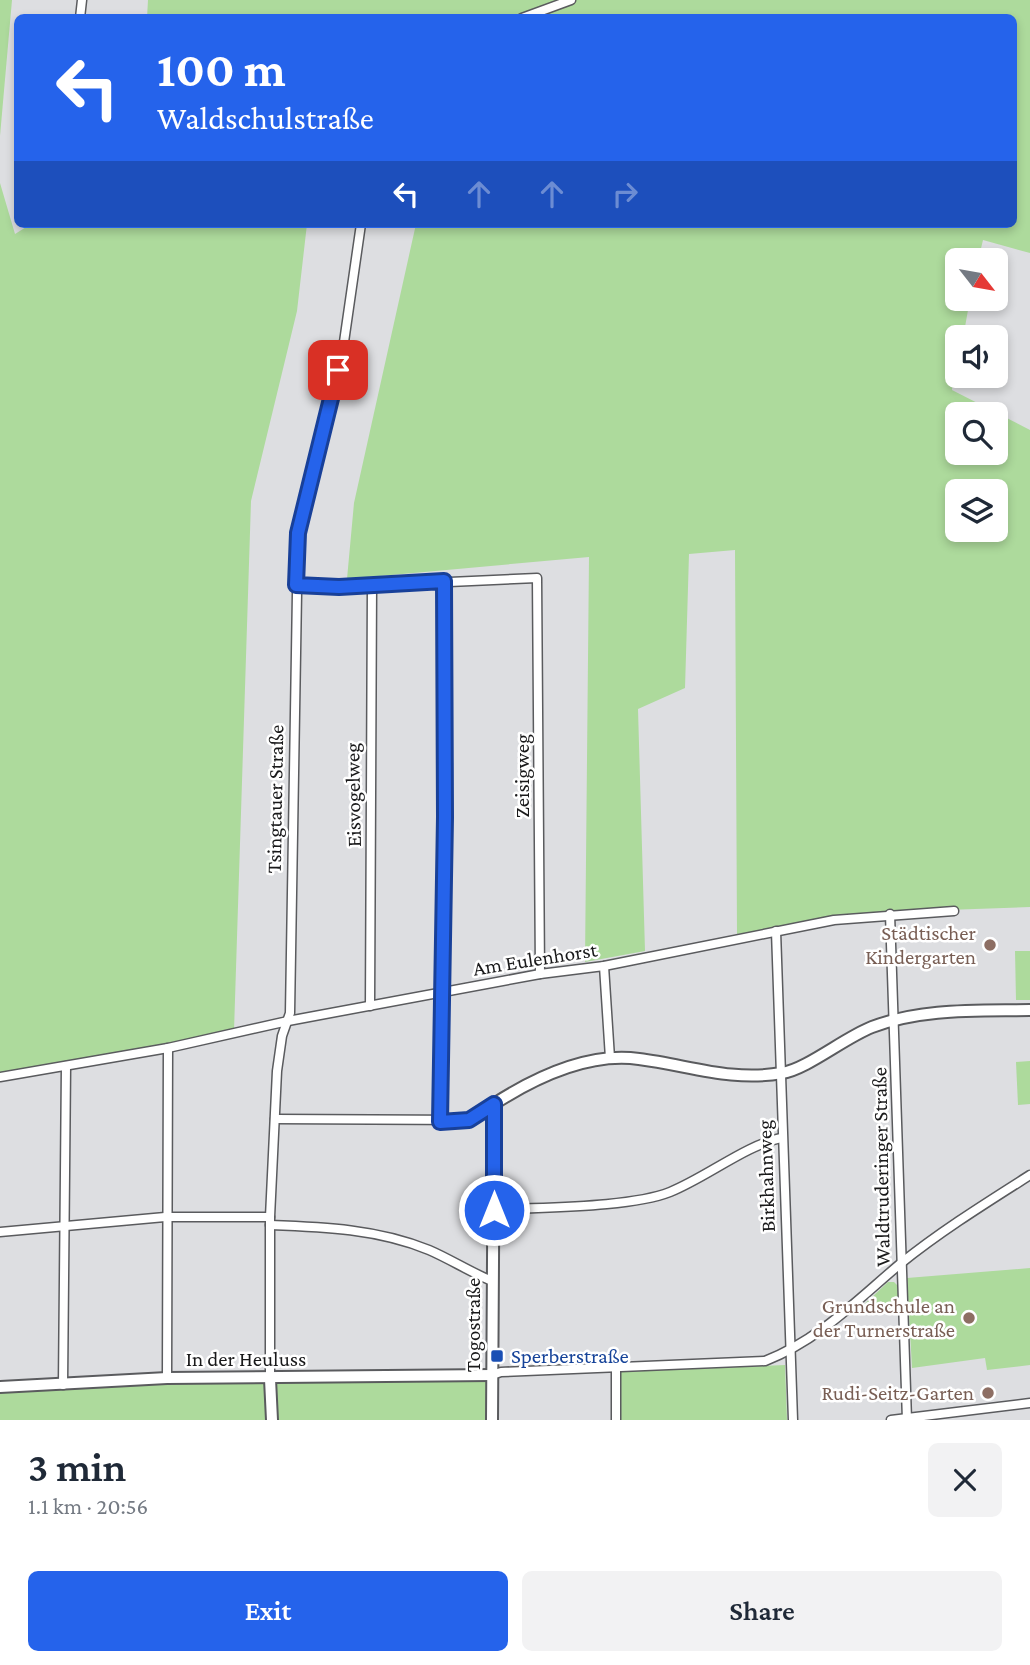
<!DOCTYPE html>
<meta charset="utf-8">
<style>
body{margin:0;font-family:"Crimson Pro",serif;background:#f2f2f3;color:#1f2937;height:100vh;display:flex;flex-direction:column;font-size:26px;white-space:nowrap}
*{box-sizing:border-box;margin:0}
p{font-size:23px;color:#747a83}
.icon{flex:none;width:38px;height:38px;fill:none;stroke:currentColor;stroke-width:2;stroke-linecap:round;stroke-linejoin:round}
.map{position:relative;height:1420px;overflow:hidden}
.sheet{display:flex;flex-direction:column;background:#fff;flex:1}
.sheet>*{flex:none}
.top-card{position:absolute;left:14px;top:14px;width:1003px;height:214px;border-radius:10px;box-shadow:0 4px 10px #0003;background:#2563eb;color:#fff;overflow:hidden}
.needle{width:46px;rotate:121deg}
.tools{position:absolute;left:945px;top:248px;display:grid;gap:14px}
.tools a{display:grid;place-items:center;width:63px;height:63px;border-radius:10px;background:#fff;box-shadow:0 4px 10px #0003;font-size:35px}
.pin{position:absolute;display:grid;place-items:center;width:60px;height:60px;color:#fff;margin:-30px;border-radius:14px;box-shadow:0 4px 10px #0006}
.me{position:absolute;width:77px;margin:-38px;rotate:0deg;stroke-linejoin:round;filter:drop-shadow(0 0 5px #0008)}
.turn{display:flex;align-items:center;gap:24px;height:147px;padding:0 28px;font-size:32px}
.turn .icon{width:91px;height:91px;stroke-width:2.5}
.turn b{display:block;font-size:49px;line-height:60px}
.lanes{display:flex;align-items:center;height:66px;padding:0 28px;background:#0003;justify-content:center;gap:35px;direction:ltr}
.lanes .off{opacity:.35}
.round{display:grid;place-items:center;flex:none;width:74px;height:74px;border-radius:10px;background:#f2f2f3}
.headline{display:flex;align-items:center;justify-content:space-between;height:119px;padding:0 28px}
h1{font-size:42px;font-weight:600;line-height:52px}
.button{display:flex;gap:14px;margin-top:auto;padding:14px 28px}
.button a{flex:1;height:80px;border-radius:10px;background:#2563eb;color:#fff;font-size:28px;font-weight:600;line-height:80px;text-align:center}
.button a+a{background:#f2f2f3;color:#1f2937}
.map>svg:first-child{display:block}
.green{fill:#adda9c;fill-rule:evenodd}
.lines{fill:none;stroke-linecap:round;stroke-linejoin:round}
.street-casing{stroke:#5a5b5e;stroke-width:11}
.secondary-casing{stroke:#5a5b5e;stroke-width:14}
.street{stroke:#fff;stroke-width:8}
.secondary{stroke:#fff;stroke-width:10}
.route-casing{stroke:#184099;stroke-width:18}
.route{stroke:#2563eb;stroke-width:12}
.education-dot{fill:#8d6e63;stroke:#fff;stroke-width:2.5}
.transit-dot{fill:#1a4fb4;stroke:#fff;stroke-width:2.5}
.labels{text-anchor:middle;stroke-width:5;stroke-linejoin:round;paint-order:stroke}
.street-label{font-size:21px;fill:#19191a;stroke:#fff}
.education-label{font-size:21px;fill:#785e54;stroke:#fff;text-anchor:end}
.transit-label{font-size:21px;fill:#164399;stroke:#fff;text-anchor:start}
</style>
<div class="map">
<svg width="1030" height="1420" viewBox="0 0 1030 1420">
<rect width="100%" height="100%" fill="#dddee1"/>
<!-- green -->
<g class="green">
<polygon points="0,0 12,0 0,136"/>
<path d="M148,0H1030V253L983,240L978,261H957V299H970L963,338H957L952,390L1030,430V907L889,912L737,934L735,550L689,554L685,688L638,709L645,951L585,962L589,557L347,579L354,503L416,224H1013V18H147ZM957,415H996V453H957ZM957,492H996V530H957Z"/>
<polygon points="0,183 15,234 31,224 307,224 297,311 251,501 234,1031 0,1073"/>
<polygon points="1015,951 1030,951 1030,1000 1016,1000"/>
<polygon points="1030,1061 1030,1104 1018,1105 1016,1062"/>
<polygon points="1030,1268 1030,1365 987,1370 985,1358 912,1368 907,1278"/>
<polygon points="888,1282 894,1282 898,1286 900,1311 855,1313"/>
<polygon points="785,1365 787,1420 619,1420 620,1372"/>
<polygon points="488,1379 488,1420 277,1420 275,1386 279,1381"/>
<polygon points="262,1381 267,1384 268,1420 0,1420 0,1390"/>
</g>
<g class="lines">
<defs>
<g id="street">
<polyline points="80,18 82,0"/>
<polyline points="522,18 571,0"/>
<polyline points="296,585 339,587 537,578 540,974"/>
<polyline points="890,914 907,1420"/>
<polyline points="776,931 793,1420"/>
<polyline points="604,966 610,1058"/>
<polyline points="370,1006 372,585"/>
<polyline points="0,1077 168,1048 288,1021 540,974 604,966 834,920 954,911"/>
<polyline points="275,1119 469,1120 494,1104"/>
<polyline points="440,1122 445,817 444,581"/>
<path d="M494,1210C541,1207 629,1208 670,1192C707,1177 746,1145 781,1138"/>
<path d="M270,1225C324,1227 378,1229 429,1250C450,1259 470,1272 492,1281"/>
<polyline points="0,1232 165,1217 270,1217"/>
<path d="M492,1375L501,1372L765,1361C819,1340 857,1300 900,1264C941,1231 986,1203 1030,1175"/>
<polyline points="167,1378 168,1048"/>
<polyline points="270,1379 270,1217 277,1071 282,1036 290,1013 298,533 343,349 361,224"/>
<polyline points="63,1385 66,1066"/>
<polyline points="616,1420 616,1368"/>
<polyline points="891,1420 1030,1403"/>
</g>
<g id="secondary">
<polyline points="270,1379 272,1420"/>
<polyline points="0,1387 167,1378 492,1375"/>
<path d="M492,1420L494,1104C536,1077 589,1052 639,1059C688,1065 731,1082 782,1073C807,1069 844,1038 872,1027C922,1008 977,1011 1030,1010"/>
</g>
</defs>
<!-- street casing -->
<use href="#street" class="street-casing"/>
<!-- secondary casing -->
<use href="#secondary" class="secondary-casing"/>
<!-- street -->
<use href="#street" class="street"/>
<!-- secondary -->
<use href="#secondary" class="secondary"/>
</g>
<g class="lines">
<defs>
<polyline id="route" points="338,370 298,533 296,585 339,587 444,581 445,817 440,1122 469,1120 494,1104 494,1210"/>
</defs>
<!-- route casing -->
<use href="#route" class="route-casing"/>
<!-- route -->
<use href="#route" class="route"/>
</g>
<!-- markers -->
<g class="education-dot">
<circle cx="990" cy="945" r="7"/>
<circle cx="969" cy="1318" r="7"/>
<circle cx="988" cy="1393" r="7"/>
</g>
<rect class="transit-dot" x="490" y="1349" width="14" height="14" rx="3.5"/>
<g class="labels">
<!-- street labels -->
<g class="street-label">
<text transform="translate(522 776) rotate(-90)" y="7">Zeisigweg</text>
<text transform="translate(353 795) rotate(-91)" y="7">Eisvogelweg</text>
<text transform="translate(275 799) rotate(-89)" y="7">Tsingtauer Straße</text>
<text transform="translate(535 959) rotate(-9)" y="7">Am Eulenhorst</text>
<text transform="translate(881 1167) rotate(-91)" y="7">Waldtruderinger Straße</text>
<text transform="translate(766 1176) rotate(-92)" y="7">Birkhahnweg</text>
<text transform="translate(473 1325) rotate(-90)" y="7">Togostraße</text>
<text x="246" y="1366">In der Heuluss</text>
</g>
<!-- education labels -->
<g class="education-label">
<text x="976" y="940">Städtischer<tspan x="976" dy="24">Kindergarten</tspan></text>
<text x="955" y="1313">Grundschule an<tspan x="955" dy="24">der Turnerstraße</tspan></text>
<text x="974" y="1400">Rudi-Seitz-Garten</text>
</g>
<!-- transit labels -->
<g class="transit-label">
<text x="511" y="1363">Sperberstraße</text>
</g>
</g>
</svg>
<div class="tools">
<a><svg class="needle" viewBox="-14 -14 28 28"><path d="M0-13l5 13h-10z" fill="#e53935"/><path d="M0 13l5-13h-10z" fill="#747a83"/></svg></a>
<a><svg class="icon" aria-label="sound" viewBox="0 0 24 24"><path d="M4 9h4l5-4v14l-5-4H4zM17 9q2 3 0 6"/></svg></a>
<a><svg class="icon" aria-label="search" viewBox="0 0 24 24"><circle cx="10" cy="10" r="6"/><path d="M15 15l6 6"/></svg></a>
<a><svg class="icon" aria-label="layers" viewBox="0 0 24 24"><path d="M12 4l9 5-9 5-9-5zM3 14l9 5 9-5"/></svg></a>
</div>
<div class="pin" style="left:338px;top:370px;background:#d93025"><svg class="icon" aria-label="arrive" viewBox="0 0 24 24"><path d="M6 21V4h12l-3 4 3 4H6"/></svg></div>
<svg class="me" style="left:494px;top:1210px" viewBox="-20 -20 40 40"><circle r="17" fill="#2563eb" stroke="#fff" stroke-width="3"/><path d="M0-11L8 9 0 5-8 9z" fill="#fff"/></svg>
<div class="top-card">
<div class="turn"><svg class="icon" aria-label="left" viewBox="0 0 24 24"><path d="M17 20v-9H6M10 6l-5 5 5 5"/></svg><div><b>100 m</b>Waldschulstraße</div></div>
<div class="lanes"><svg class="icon" aria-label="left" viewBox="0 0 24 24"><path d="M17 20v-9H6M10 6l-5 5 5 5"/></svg><svg class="icon off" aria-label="ahead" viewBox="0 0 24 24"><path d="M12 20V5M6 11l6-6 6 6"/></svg><svg class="icon off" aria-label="ahead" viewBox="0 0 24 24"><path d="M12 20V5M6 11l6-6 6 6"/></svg><svg class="icon off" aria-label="right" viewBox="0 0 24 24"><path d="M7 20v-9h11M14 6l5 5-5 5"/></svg></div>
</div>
</div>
<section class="sheet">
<div class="headline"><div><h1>3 min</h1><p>1.1 km · 20:56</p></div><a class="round"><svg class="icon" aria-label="close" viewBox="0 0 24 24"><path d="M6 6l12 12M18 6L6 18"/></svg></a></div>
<div class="button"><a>Exit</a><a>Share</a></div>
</section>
